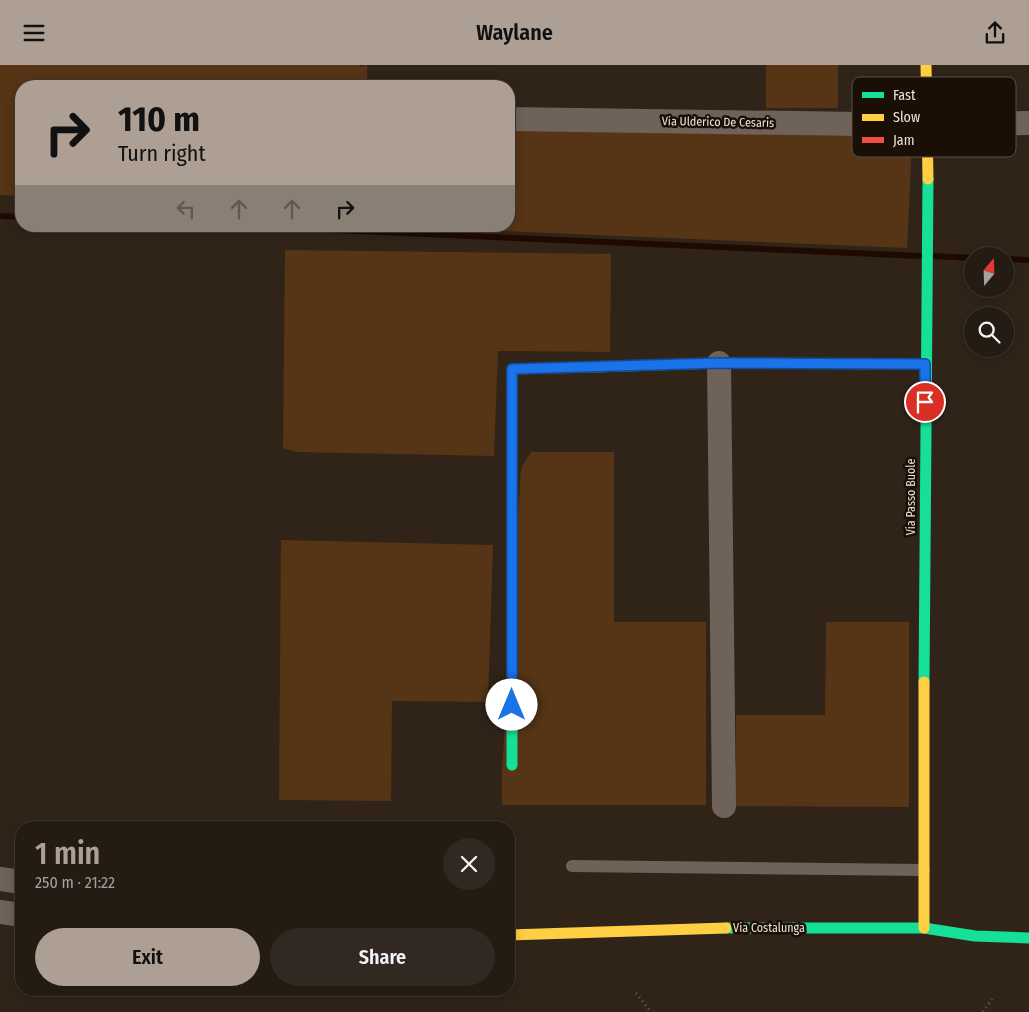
<!DOCTYPE html>
<meta charset="utf-8">
<style>
body{margin:0;font-family:"Fira Sans Condensed",sans-serif;background:#302821;color:#f1f3f6;height:100vh;display:flex;flex-direction:column;font-size:19px;white-space:nowrap}
*{box-sizing:border-box;margin:0}
p{font-size:16px;color:#a3a1a0}
.icon{flex:none;width:28px;height:28px;fill:none;stroke:currentColor;stroke-width:2;stroke-linecap:round;stroke-linejoin:round}
.map{position:relative;flex:1;overflow:hidden}
.side{position:absolute;left:15px;top:756px;width:500px;height:175px;display:flex;flex-direction:column;background:#241b13;border-radius:20px;box-shadow:0 2px 12px #0003,0 0 0 1px #413933}
.side>*{flex:none}
.guide{position:absolute;left:15px;top:15px;width:500px;height:152px;border-radius:20px;box-shadow:0 2px 12px #0003,0 0 0 1px #413933;background:#ad9f93;color:#111;overflow:hidden}
.needle{width:32px;rotate:19deg}
.controls{position:absolute;left:964px;top:182px;display:grid;gap:10px}
.controls a{display:grid;place-items:center;width:50px;height:50px;border-radius:50%;background:#241b13;box-shadow:0 2px 12px #0003,0 0 0 1px #413933;font-size:25px}
.pin{position:absolute;display:grid;place-items:center;width:42px;height:42px;color:#fff;margin:-21px;border:2px solid #fff;border-radius:50%;box-shadow:0 1px 5px #0007}
.me{position:absolute;width:55px;margin:-28px;rotate:0deg;stroke-linejoin:round;filter:drop-shadow(0 0 4px #0008)}
.turn{display:flex;align-items:center;gap:18px;height:105px;padding:0 20px;font-size:22px}
.turn .icon{width:65px;height:65px;stroke-width:2.5}
.turn b{display:block;font-size:35px;line-height:42px}
.lanes{display:flex;align-items:center;height:48px;padding:0 20px;background:#0003;justify-content:center;gap:25px;direction:ltr}
.lanes .off{opacity:.35}
.round{display:grid;place-items:center;flex:none;width:52px;height:52px;border-radius:26px;background:#302821}
.head{display:flex;align-items:center;justify-content:space-between;height:85px;padding:0 20px}
h1{font-size:30px;font-weight:600;line-height:38px;color:#ad9f93}
.cta{display:flex;gap:10px;margin-top:auto;padding:10px 20px}
.cta a{flex:1;height:58px;border-radius:30px;background:#ad9f93;color:#111;font-size:20px;font-weight:600;line-height:58px;text-align:center}
.cta a+a{background:#302821;color:#f1f3f6}
header{display:flex;justify-content:space-between;align-items:center;height:65px;padding:0 20px;background:#ad9f93;color:#111;font-size:22px;font-weight:600}
.map>svg:first-child{display:block}
.green{fill:#563416}
.lines{fill:none;stroke-linecap:round;stroke-linejoin:round}
.stream{stroke:#1f0a02;stroke-width:6}
.path{stroke:#685f55;stroke-width:3;stroke-dasharray:1 4;stroke-linecap:butt}
.lane{stroke:#6e6259;stroke-width:12}
.street{stroke:#6e6259;stroke-width:24}
.fast{stroke:#16e098;stroke-width:11}
.slow{stroke:#ffcf43;stroke-width:11}
.jam{stroke:#f24e42;stroke-width:11}
.route-casing{stroke:#114b97;stroke-width:12}
.route{stroke:#1a73e8;stroke-width:9}
.labels{text-anchor:middle;stroke-width:5;stroke-linejoin:round;paint-order:stroke}
.street-label{font-size:12px;fill:#f1e1d5;stroke:#190f07}
.key{fill:#190f07;stroke:#5a4e45;stroke-width:1}
.key-label{font-size:14px;fill:#f1e1d5}
</style>
<header><svg class="icon" aria-label="menu" viewBox="0 0 24 24"><path d="M4 6h16M4 12h16M4 18h16"/></svg>Waylane<svg class="icon" aria-label="share" viewBox="0 0 24 24"><path d="M12 15V3M7 8l5-5 5 5M5 13v7h14v-7"/></svg></header>
<div class="map">
<svg width="1029" height="947" viewBox="0 0 1029 947">
<rect width="100%" height="100%" fill="#302419"/>
<!-- green -->
<g class="green">
<polygon points="0,0 360,0 360,2 367,0 367,21 21,21 21,131 0,130"/>
<rect x="766" y="0" width="72" height="43"/>
<polygon points="509,65 903,67 912,79 907,183 405,162 509,161"/>
<polygon points="285,185 611,189 610,287 498,286 494,391 297,387 283,383"/>
<polygon points="531,387 614,387 614,557 706,557 706,740 502,740 502,707 521,403"/>
<polygon points="281,475 493,480 488,637 392,636 391,736 279,735"/>
<polygon points="826,557 909,557 909,742 732,741 732,706 736,700 736,650 825,650"/>
</g>
<g class="lines">
<!-- stream -->
<g class="stream">
<polyline points="0,151 21,152"/>
<polyline points="241,161 921,191"/>
<polyline points="934,191 972,193"/>
<polyline points="1005,194 1029,195"/>
</g>
<!-- path -->
<g class="path">
<polyline points="636,928 651,947"/>
<polyline points="983,947 992,934"/>
</g>
<!-- lane -->
<polyline class="lane" points="572,801 924,805"/>
<!-- street -->
<g class="street">
<polyline points="509,54 928,60 1029,58"/>
<polyline points="719,298 724,741"/>
<polyline points="0,814 21,817"/>
<polyline points="0,847 21,850"/>
</g>
<!-- fast -->
<g class="fast">
<polyline points="594,302 719,298 925,299"/>
<polyline points="512,390 512,700"/>
<polyline points="924,617 928,114"/>
<polyline points="726,863 924,863 975,871 1029,873"/>
</g>
<!-- slow -->
<g class="slow">
<polyline points="926,0 928,114"/>
<polyline points="924,863 924,617"/>
<polyline points="509,870 726,863"/>
</g>
<!-- jam -->
<polyline class="jam" points="512,390 512,304 594,302"/>
</g>
<g class="lines">
<defs>
<polyline id="route" points="512,640 512,304 719,298 925,299 925,337"/>
</defs>
<!-- route casing -->
<use href="#route" class="route-casing"/>
<!-- route -->
<use href="#route" class="route"/>
</g>
<g class="labels">
<!-- street labels -->
<g class="street-label">
<text transform="translate(718 57) rotate(1)" y="4">Via Ulderico De Cesaris</text>
<text transform="translate(911 432) rotate(-90)" y="4">Via Passo Buole</text>
<text x="769" y="867">Via Costalunga</text>
</g>
</g>
<!-- legend -->
<rect x="852" y="12" width="164" height="80" rx="8" class="key"/>
<rect x="862" y="27" width="22" height="6" fill="#16e098"/>
<rect x="862" y="49" width="22" height="7" fill="#ffcf43"/>
<rect x="862" y="72" width="22" height="6" fill="#f24e42"/>
<g class="key-label">
<text x="893" y="35">Fast</text>
<text x="893" y="57">Slow</text>
<text x="893" y="80">Jam</text>
</g>
</svg>
<div class="controls">
<a><svg class="needle" viewBox="-14 -14 28 28"><path d="M0-13l5 13h-10z" fill="#e53935"/><path d="M0 13l5-13h-10z" fill="#a3a1a0"/></svg></a>
<a><svg class="icon" aria-label="search" viewBox="0 0 24 24"><circle cx="10" cy="10" r="6"/><path d="M15 15l6 6"/></svg></a>
</div>
<div class="pin" style="left:925px;top:337px;background:#d93025"><svg class="icon" aria-label="arrive" viewBox="0 0 24 24"><path d="M6 21V4h12l-3 4 3 4H6"/></svg></div>
<svg class="me" style="left:512px;top:640px" viewBox="-20 -20 40 40"><circle r="19" fill="#fff"/><path d="M0-13L10 11 0 6-10 11z" fill="#1a73e8"/></svg>
<div class="guide">
<div class="turn"><svg class="icon" aria-label="right" viewBox="0 0 24 24"><path d="M7 20v-9h11M14 6l5 5-5 5"/></svg><div><b>110 m</b>Turn right</div></div>
<div class="lanes"><svg class="icon off" aria-label="left" viewBox="0 0 24 24"><path d="M17 20v-9H6M10 6l-5 5 5 5"/></svg><svg class="icon off" aria-label="ahead" viewBox="0 0 24 24"><path d="M12 20V5M6 11l6-6 6 6"/></svg><svg class="icon off" aria-label="ahead" viewBox="0 0 24 24"><path d="M12 20V5M6 11l6-6 6 6"/></svg><svg class="icon" aria-label="right" viewBox="0 0 24 24"><path d="M7 20v-9h11M14 6l5 5-5 5"/></svg></div>
</div>
<section class="side">
<div class="head"><div><h1>1 min</h1><p>250 m · 21:22</p></div><a class="round"><svg class="icon" aria-label="close" viewBox="0 0 24 24"><path d="M6 6l12 12M18 6L6 18"/></svg></a></div>
<div class="cta"><a>Exit</a><a>Share</a></div>
</section>
</div>
